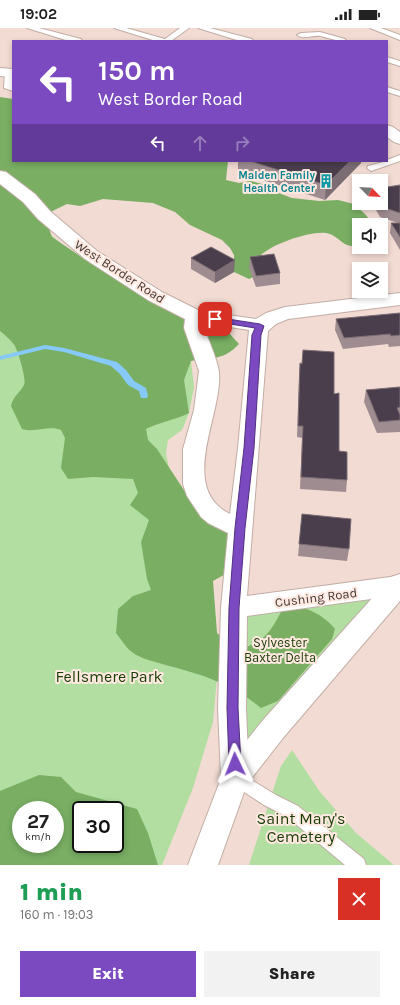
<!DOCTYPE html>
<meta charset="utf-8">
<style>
body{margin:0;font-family:Karla,sans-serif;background:#f2f2f2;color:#222;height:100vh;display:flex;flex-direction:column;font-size:15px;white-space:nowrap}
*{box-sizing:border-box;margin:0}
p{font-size:13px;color:#767676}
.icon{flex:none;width:22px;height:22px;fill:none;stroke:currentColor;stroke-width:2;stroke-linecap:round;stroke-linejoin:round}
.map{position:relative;height:837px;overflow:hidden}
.sheet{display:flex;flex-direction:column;background:#fff;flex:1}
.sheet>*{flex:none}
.banner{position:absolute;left:12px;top:12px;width:376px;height:122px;border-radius:0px;box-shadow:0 2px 6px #0003;background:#7b4ac1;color:#fff;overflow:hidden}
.needle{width:26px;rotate:115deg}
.tools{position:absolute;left:352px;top:146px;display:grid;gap:8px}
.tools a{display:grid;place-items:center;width:36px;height:36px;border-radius:0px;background:#fff;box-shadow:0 2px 6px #0003;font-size:20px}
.speed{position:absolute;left:12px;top:773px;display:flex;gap:8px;font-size:20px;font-weight:700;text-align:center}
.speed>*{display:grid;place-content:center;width:52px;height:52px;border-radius:50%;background:#fff;box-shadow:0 2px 6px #0003;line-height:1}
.speed small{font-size:10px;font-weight:400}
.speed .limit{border:2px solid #111;border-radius:6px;background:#fff;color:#111}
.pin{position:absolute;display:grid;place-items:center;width:34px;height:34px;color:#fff;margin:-17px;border-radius:8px;box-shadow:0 2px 6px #0006}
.me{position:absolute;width:44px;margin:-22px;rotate:358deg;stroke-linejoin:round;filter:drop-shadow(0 0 3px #0008)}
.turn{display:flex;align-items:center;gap:14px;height:84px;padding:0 20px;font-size:18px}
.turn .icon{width:52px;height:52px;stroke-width:2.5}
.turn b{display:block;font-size:28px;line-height:34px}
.lanes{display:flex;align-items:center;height:38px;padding:0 20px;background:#0003;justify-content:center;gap:20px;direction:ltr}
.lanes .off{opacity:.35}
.round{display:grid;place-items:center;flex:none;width:42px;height:42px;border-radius:0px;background:#f2f2f2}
.summary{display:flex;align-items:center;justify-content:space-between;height:68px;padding:0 20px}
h1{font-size:24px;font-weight:800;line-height:30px;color:#1e9e55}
.button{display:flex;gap:8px;margin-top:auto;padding:8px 20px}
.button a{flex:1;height:46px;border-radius:0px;background:#7b4ac1;color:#fff;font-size:16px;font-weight:800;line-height:46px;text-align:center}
.button a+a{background:#f2f2f2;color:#222}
.status{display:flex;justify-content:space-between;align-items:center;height:28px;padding:0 20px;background:#fff;direction:ltr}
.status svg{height:11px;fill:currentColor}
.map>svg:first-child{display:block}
.green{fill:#b2dea1;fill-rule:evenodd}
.forest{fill:#79ae63;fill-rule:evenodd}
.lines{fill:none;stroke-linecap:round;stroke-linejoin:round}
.stream{fill:#87caf9;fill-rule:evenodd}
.lane-casing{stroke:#c2ada5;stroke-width:2}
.street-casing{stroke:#c2ada5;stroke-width:2}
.secondary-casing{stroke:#c2ada5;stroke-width:2}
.lane{fill:#fff;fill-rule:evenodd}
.street{fill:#fff;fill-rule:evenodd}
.secondary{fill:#fff;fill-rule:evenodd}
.wall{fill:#9e8c90}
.shaded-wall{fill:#7c6d74}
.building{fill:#4a3e4c;stroke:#7c6d74}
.route{fill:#7b4ac1;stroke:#50307d}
.labels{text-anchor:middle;stroke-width:4;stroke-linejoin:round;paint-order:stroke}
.far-culture-label{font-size:11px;font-weight:bold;fill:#0d838f;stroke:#ffe9e0;text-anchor:end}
.street-label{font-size:13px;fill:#423936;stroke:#ffe9e0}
.park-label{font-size:13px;fill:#193c05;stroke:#ffe9e0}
.near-park-label{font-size:16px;fill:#193c05;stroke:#ffe9e0}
</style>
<div class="status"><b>19:02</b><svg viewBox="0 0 49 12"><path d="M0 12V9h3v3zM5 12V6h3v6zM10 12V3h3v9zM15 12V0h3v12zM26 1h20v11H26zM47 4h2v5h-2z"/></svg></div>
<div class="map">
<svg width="400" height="837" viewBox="0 0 400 837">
<rect width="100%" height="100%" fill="#f1dbd3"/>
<!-- green -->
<g class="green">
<path d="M0,161L191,333L194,359L189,385L182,402L168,412L166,425L174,465L218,639L213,694L193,760L162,837H0ZM21,782H55V816H21ZM81,782H115V816H81Z"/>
<polygon points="398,558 235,749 234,580"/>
<polygon points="292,722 320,764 356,805 394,837 249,837 281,738"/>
</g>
<!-- forest -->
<g class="forest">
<path d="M0,69L13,71V133H228L226,152L239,155L251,153L262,156L281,166L292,170L319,173L338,172L354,176L365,186L374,197H359V219H361L359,220C355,219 351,218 347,217C340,214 335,206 326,205C309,203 272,216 260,228V246L249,251L234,244V227L230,220L222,212L190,197L175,184L153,175L103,171L80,178L67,176L44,187L52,209L96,239L155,268L193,294L229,305L239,316C222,334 212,328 191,333L184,352L189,385C175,392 160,394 146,401L148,412L157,421L197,482L228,500L238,539L213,553L217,605L237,622C265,614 270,605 283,580C301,574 324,587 335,601L332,611L278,673L261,680C238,661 213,650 184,642C172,638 141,632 132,624C126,620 121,611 116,605L118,581L133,568L151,562L147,551L141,514L149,492L130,477L138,465L133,451L93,449L68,451L61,440L65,410L61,402C49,397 35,405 22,401L11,378C13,368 20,365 24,357C27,352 18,324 15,318C11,312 6,308 0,303Z"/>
<path d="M39,747L61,749L76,764L137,781L148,805L158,837H0V763ZM21,782H55V816H21ZM81,782H115V816H81Z"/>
</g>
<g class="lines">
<!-- stream -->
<polygon class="stream" points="45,317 64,320 117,334 126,342 134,353 146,360 148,368 147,370 141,370 139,363 128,357 120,346 111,338 64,324 45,321 0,332 0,328"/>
<defs>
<g id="lane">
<polygon points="27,0 39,0 81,11 82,13 69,13"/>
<polygon points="114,0 126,0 165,11 180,0 189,0 171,13 156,13"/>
<polygon points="198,0 210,0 252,11 253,13 240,13"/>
<polygon points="370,0 381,0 400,7 400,12"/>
<path d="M320,4L345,11L346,13C335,13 330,10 320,8C312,7 303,12 297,7L301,5Z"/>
<polygon points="387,29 400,33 400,38 387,34"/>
<polygon points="5,43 11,43 12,45 13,63 4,60"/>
<polygon points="387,59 400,63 400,68 387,64"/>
<polygon points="400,127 400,133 371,143 367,140 368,138 387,133 387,132"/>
<polygon points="235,742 276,767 298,778 364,831 366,837 345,837 286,788 264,777 229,754 227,749 229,744"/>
</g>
<path id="street" d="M0,143L6,144L35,166L50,183L97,223L162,264L200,283L256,291L266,285L285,279L400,265V277L288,291L276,296L268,303L247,568L398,548L400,549V567L247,588L246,680L249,749L245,758L235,762L225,758L221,749L218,680L221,580L228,505L208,495L201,489L187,468L183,456V421L194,382L199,343L184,300L185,291L148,272L85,231L38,191L23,174L0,156ZM204,295L249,302L238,420L230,486C177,460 223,386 219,344C218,333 208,311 204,300Z"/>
<g id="secondary">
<polygon points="0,40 13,41 13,49 0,48"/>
<polygon points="387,97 393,99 400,104 400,116 394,114 387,109"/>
<polygon points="400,546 400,573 283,710 247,756 218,837 188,837 225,740 263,692 391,549"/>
</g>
</defs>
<!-- lane casing -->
<use href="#lane" class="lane-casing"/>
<!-- street casing -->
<use href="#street" class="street-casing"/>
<!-- secondary casing -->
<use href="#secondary" class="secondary-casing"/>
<!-- lane -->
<use href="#lane" class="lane"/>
<!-- street -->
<use href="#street" class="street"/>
<!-- secondary -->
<use href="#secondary" class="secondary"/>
</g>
<!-- wall -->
<g class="wall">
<polygon points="238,133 361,133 361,135 325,172 238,144"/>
<polygon points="400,157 400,222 390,205 391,195 398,195 380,189 372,175 381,175"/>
<polygon points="250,229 280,245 280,256 256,259 249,240"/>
<polygon points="191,230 234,244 215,255 191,241"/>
<polygon points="400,285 400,318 389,319 388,316 343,321 335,302 336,291"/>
<polygon points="303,322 334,366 339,423 347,452 346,464 300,461 302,410 297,409 299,347 300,335 302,336"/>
<polygon points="400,359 400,404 377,405 364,374 366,362"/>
<polygon points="302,486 349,521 347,533 298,528"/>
</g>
<!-- shaded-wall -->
<g class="shaded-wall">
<polygon points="350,133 361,133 361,135 325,172 326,157"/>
<polygon points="235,232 234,244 215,255 215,244"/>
</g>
<!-- building -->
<g class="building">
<polygon points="250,133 350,133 326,157"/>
<polygon points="400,157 400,185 382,179 379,175 381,175 381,160"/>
<polygon points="391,195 400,195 400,209"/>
<polygon points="211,219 235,232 215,244 191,230"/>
<polygon points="274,226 280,245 256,248 250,229"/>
<polygon points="400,285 400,307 391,308 390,306 344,310 336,291"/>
<polygon points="303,322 334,324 334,366 339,365 339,423 347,424 347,452 301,449 303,398 298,398 300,335 302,336"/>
<polygon points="400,359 400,379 397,380 400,387 400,392 379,394 366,362"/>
<polygon points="302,486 351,491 349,521 299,516"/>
</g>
<!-- route -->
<polygon class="route" points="215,289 260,296 264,298 261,307 254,420 245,500 239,580 238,680 241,736 239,739 235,741 231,739 229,736 227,680 229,580 235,500 244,420 252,307 255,300 212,293 211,291"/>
<!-- icons -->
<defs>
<symbol id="building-bare" viewBox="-9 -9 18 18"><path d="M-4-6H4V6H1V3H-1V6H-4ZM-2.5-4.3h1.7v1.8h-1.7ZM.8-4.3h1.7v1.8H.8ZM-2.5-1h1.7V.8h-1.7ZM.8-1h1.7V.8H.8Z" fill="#0f9aa8" stroke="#ffe9e0" stroke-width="2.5" paint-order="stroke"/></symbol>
</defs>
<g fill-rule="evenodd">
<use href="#building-bare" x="316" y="143" width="20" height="20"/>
</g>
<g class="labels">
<!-- far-culture labels -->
<g class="far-culture-label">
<text x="315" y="151">Malden Family<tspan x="315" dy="13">Health Center</tspan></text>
</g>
<!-- street labels -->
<g class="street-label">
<text transform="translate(120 243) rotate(33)" y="5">West Border Road</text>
<text transform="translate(316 569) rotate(-7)" y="5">Cushing Road</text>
</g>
<!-- park labels -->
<g class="park-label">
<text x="280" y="619">Sylvester<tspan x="280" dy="15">Baxter Delta</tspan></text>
</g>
<!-- near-park labels -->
<g class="near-park-label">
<text x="109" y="654">Fellsmere Park</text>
<text x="301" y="796">Saint Mary's<tspan x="301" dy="18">Cemetery</tspan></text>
</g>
</g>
</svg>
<div class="tools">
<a><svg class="needle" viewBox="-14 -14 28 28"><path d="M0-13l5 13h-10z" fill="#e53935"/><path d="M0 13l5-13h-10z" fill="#767676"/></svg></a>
<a><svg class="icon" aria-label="sound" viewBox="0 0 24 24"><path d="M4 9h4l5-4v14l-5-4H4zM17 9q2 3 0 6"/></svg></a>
<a><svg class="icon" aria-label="layers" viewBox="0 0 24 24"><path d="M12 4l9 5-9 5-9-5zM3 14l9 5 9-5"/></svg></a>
</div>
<div class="speed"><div>27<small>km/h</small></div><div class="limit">30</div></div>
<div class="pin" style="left:215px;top:291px;background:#d93025"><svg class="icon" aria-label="arrive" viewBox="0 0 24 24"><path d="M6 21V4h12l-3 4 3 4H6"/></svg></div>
<svg class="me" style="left:235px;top:736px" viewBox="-20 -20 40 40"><path d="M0-17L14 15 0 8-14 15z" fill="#7b4ac1" stroke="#fff" stroke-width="4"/></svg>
<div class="banner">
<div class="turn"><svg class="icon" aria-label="left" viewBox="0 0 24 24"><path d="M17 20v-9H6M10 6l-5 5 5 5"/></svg><div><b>150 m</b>West Border Road</div></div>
<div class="lanes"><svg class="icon" aria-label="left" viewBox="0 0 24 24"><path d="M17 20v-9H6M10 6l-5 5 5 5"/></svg><svg class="icon off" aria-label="ahead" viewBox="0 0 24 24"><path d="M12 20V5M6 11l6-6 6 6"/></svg><svg class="icon off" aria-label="right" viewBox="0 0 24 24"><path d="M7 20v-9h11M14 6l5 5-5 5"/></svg></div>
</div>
</div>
<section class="sheet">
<div class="summary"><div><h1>1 min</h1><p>160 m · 19:03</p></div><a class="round" style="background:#d93025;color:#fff"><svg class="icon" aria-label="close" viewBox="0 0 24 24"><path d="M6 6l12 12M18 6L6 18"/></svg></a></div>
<div class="button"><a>Exit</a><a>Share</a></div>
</section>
